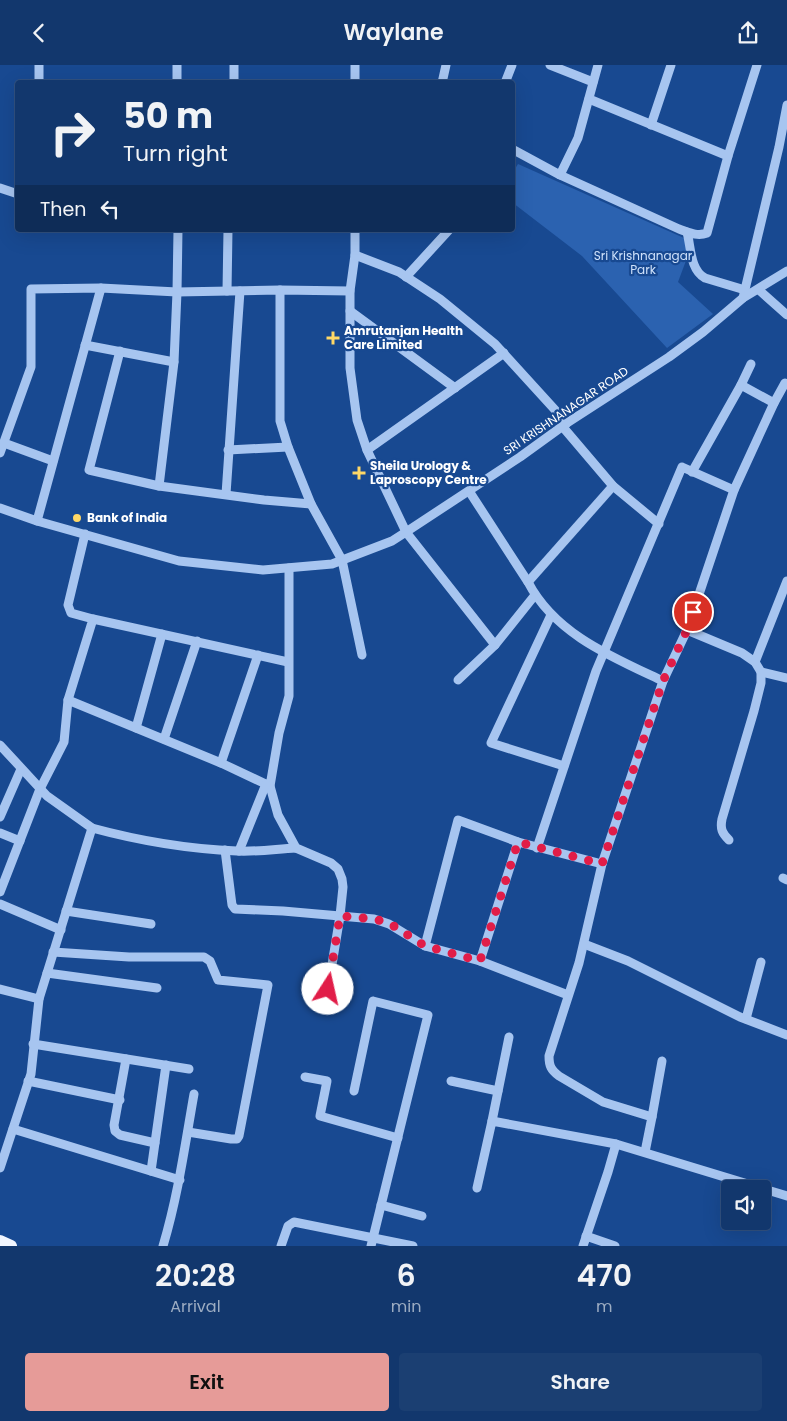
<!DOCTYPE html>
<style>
body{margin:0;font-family:Poppins,sans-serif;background:#1b3f72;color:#f1f3f6;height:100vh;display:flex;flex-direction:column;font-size:19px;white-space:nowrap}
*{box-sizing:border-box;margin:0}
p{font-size:16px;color:#9cacc2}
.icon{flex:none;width:28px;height:28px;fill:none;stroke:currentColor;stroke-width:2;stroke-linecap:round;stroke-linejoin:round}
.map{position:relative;height:1181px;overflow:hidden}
.sheet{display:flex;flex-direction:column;background:#12376d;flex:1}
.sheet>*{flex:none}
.top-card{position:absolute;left:15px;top:15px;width:500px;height:152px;border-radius:5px;box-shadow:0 5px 20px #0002,0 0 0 1px #315180;background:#12376d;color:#f1f3f6;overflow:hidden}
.fabs{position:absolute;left:721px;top:1115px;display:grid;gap:10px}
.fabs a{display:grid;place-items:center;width:50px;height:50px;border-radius:5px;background:#12376d;box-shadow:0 5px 20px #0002,0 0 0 1px #315180;font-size:25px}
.pin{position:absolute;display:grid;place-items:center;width:42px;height:42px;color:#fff;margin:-21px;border:2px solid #fff;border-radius:50%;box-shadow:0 1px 5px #0007}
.me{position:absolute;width:55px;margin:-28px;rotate:10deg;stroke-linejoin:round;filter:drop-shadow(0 0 4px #0008)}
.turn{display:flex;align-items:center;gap:18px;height:105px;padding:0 25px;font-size:22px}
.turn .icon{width:65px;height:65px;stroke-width:2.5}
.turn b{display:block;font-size:35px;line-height:42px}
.then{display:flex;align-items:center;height:48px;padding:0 25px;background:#0003;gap:10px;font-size:19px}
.eta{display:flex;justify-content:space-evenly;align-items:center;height:85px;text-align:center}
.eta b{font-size:30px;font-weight:600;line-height:35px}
.primary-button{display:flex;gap:10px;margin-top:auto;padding:10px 25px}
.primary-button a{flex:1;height:58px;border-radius:5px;background:#e69b98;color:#111;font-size:20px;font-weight:600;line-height:58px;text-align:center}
.primary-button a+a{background:#1b3f72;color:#f1f3f6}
header{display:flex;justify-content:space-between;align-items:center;height:65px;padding:0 25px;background:#12376d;font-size:22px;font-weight:600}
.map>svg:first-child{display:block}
.green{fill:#2b62b0}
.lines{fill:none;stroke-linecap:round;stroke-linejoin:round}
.minor{stroke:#a7c5f0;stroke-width:9}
.major{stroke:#f0f5ff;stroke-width:12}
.route{stroke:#e11d48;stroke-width:9;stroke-dasharray:0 16.2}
.poi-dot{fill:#ffd866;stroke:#184991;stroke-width:2}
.labels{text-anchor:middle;stroke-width:4.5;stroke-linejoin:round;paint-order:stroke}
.park-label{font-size:12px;fill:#cee1fb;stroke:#184991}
.poi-label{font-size:12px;font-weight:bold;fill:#fff;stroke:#184991;text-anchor:start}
.street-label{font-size:12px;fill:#fff;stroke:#184991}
</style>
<header><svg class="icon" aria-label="back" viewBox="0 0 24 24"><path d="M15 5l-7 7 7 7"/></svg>Waylane<svg class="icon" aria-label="share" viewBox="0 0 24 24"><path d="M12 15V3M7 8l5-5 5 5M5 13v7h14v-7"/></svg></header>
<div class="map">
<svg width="787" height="1181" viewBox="0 0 787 1181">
<rect width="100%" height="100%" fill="#184991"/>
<!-- green -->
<polygon class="green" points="518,99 693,177 678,217 713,249 667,283 582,191 513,138 513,107"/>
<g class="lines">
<!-- minor -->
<g class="minor">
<polyline points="355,0 355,18"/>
<polyline points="550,0 593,17"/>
<polyline points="39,18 39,0"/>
<polyline points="177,18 177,0"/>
<polyline points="234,18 234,0"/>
<polyline points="442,18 446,0"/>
<polyline points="505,18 512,0"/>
<polyline points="589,34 728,91"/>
<polyline points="651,60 671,0"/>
<path d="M512,84L560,110L679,164C688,167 697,172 707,168L728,91L757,0"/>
<polyline points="560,110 578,73 598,0"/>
<polyline points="0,123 18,129"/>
<polyline points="355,165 355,190 350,226 350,303 357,355 367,385 406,467 495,580"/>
<path d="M687,167C691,182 690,205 705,213L745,225"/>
<polyline points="355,190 399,207 440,234 495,279 567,358"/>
<polyline points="406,212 449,165"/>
<polyline points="280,225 280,356 288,382 311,439 342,495 362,590"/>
<polyline points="759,225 787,250"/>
<polyline points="227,226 228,165"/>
<polyline points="743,233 779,82 787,40"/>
<polyline points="350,246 455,323"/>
<polyline points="85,280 174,297"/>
<polyline points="120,286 89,405 159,421 264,435 311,439"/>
<polyline points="741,320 751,299"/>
<polyline points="562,361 613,421 659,459"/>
<polyline points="4,378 53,396"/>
<polyline points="228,385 288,382"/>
<polyline points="367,385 504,288"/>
<polyline points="0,388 31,302 31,224 101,223 177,227 280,225 350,226"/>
<polyline points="692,407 741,320 774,338"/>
<polyline points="159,421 174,297 177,227 178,165"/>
<path d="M469,426L528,517C555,569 612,592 663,616"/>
<polyline points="226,429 240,226"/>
<polyline points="0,443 37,456 179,496 263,505 332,499 392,476 406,467 520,392 567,358 669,292 703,267 743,233 787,206"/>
<polyline points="37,456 101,223"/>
<polyline points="289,503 289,631 279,668 270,721 278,750 296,783 331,798 338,804 342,814 343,822 340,851 328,924"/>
<polyline points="528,517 613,421"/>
<polyline points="551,550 491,678 564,701"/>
<polyline points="93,554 288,597"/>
<path d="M687,565L742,588L755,597L761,607V618L754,646L722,754C720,764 722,768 729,775"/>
<polyline points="755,597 787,516"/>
<polyline points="761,607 787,613"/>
<polyline points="458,615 495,580 535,530"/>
<polyline points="68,635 221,698 270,721"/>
<polyline points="136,663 162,569"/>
<polyline points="164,674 197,576"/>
<polyline points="0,680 47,731 92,763 39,934 31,1009 0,1103"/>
<polyline points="221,698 258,590"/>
<polyline points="0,752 21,704"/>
<path d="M92,763C140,776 188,784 237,786C257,787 276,784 296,783"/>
<polyline points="0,768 20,776"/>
<polyline points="537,783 596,606 682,402 734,425"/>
<polyline points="225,785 232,840 235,844 283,846 374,854 389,859 425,881 480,896 568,930"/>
<polyline points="239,786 266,719"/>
<polyline points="783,813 787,815"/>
<polyline points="0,827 40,724 64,677 68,635 93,554 71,548 68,540 85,469"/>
<polyline points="0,839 61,865"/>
<polyline points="66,846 151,859"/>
<polyline points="584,879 628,896 740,952 787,970"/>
<polyline points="425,881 458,755 518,777 602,799"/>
<polyline points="53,887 129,892 204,892 210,896 218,915 268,920 239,1071 237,1074 231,1074 188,1067"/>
<polyline points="480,896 518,777"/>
<polyline points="47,908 157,923"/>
<polyline points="0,924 39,934"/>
<polyline points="746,954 761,897"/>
<polyline points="33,979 189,1004"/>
<polyline points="126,994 114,1060 115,1066 120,1070 155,1078"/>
<polyline points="305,1012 327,1016 320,1051 398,1073"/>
<polyline points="28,1016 120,1035"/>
<polyline points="451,1016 498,1026"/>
<polyline points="354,1026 373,936 428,950 371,1181"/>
<polyline points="652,1052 662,996"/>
<polyline points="492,1056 509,972"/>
<polyline points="13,1064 180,1115"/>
<path d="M645,1087L652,1052L603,1037L559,1011C551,1005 549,1001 549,991L579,898L602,799L663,616L687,565L734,425L774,338L785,318"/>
<polyline points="151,1106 166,1000"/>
<polyline points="477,1123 492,1056 616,1079 787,1131"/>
<polyline points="381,1140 422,1151"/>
<polyline points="586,1171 615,1181"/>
<path d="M163,1181C178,1131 185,1080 194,1029"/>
<polyline points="281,1181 288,1161 294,1157 413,1181"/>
<polyline points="583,1181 608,1107 616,1079"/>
</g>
<!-- major -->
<polyline class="major" points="0,1176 11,1181"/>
</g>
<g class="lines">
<!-- route -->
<polyline class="route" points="328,924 340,851 374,854 389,858 425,881 480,896 518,777 602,799 663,616 687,565 693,547"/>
</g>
<!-- markers -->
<g class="poi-dot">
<path d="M330.5 265.5h5v5h5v5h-5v5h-5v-5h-5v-5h5z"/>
<path d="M356.5 400.5h5v5h5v5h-5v5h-5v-5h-5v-5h5z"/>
<circle cx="77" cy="453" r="5"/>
</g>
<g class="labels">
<!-- park labels -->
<g class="park-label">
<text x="643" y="195">Sri Krishnanagar<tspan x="643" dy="14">Park</tspan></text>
</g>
<!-- poi labels -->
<g class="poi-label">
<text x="344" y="270">Amrutanjan Health<tspan x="344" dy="14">Care Limited</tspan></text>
<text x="370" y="405">Sheila Urology &amp;<tspan x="370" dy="14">Laproscopy Centre</tspan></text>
<text x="87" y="457">Bank of India</text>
</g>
<!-- street labels -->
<g class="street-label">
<text transform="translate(566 346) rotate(-34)" y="4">SRI KRISHNANAGAR ROAD</text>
</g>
</g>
</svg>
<div class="fabs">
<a><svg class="icon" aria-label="sound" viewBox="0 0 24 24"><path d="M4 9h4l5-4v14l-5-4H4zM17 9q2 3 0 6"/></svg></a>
</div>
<div class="pin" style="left:693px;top:547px;background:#d93025"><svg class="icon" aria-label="arrive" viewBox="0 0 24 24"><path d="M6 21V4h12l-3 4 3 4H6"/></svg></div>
<svg class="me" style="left:328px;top:924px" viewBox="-20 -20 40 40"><circle r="19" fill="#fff"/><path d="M0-13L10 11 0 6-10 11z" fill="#e11d48"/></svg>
<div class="top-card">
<div class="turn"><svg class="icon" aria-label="right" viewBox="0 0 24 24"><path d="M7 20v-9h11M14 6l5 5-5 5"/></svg><div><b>50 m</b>Turn right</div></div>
<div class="then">Then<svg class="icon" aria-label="left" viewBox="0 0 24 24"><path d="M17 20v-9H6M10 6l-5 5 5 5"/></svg></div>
</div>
</div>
<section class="sheet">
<div class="eta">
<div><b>20:28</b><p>Arrival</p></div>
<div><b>6</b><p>min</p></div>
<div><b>470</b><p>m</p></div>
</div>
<div class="primary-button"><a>Exit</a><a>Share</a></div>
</section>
